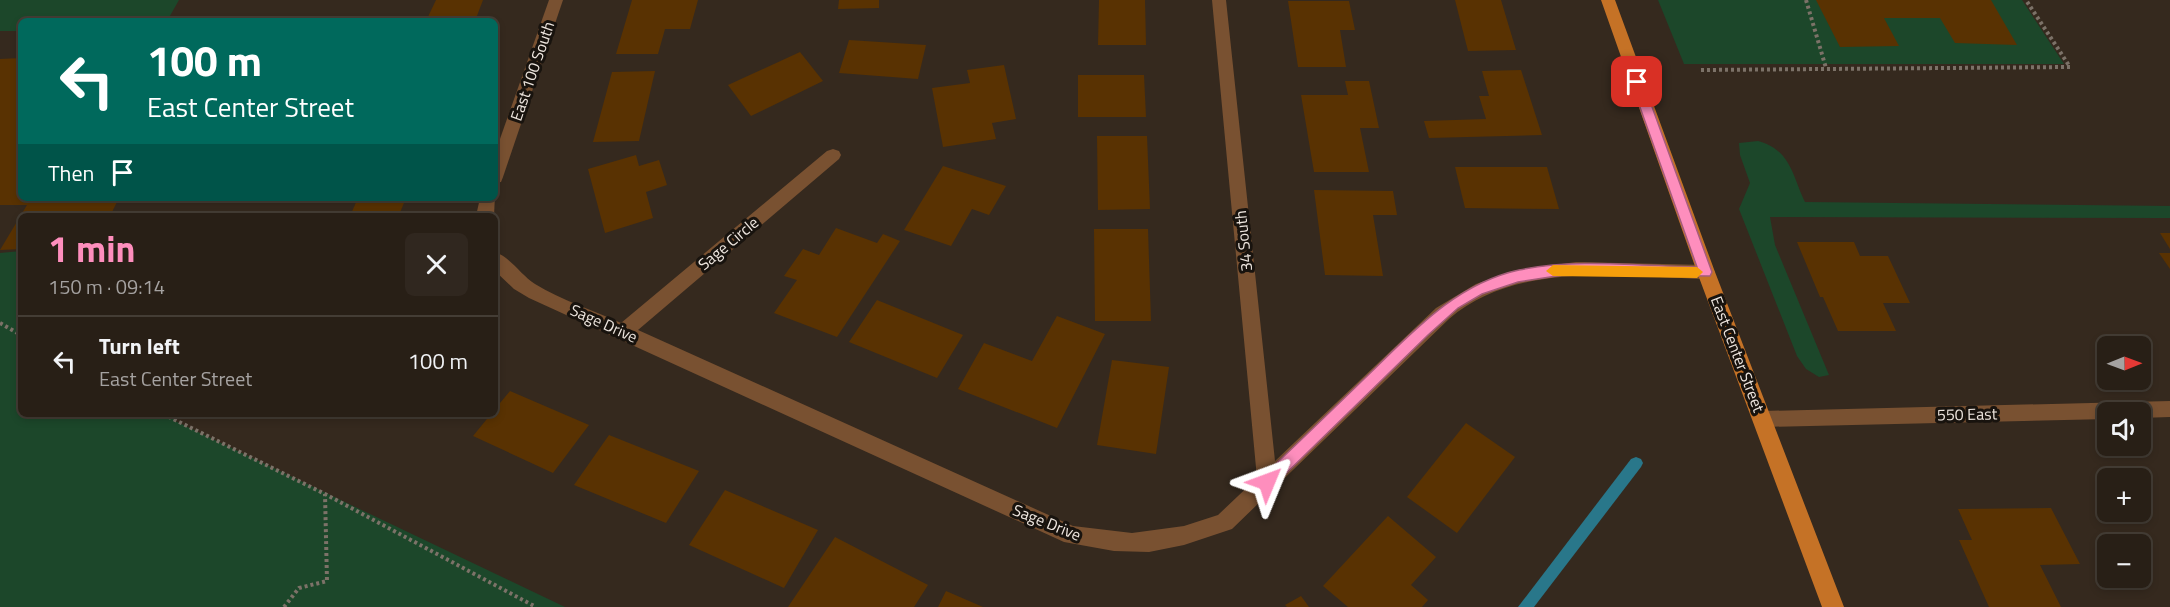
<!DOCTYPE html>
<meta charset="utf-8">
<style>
body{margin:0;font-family:"Titillium Web",sans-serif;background:#30271f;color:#f1f3f6;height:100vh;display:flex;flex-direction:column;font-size:22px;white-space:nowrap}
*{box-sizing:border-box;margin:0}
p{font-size:20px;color:#a5a2a1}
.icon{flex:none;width:33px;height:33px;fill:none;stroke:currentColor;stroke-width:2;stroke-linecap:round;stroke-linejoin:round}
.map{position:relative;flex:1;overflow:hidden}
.side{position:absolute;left:18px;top:213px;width:480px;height:204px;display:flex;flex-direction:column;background:#281f16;border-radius:9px;box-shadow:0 3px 9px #0003,0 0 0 2px #443d35}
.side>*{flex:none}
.hud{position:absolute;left:18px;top:18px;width:480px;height:183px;border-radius:9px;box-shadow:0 3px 9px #0003,0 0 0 2px #443d35;background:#00695c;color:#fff;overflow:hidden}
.needle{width:39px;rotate:89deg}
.tools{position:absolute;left:2097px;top:336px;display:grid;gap:12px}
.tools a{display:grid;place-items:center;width:54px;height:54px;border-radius:9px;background:#281f16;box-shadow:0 3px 9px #0003,0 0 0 2px #443d35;font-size:30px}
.pin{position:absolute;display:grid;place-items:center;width:51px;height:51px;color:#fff;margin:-26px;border-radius:12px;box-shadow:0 3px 9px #0006}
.me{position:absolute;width:66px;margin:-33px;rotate:46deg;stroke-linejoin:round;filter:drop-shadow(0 0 4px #0008)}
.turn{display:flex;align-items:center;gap:21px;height:126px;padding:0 30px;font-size:27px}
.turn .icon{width:78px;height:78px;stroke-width:2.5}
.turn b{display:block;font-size:42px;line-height:51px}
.then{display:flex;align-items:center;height:57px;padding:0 30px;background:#0003;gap:12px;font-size:22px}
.round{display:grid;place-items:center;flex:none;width:63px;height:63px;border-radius:9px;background:#30271f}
.overview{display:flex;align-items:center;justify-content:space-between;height:102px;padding:0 30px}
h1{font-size:36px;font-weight:700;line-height:45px;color:#fe8ebd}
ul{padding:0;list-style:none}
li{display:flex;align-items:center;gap:18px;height:90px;padding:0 30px;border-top:2px solid #443d35}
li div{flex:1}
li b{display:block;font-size:22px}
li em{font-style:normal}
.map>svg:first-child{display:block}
.green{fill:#1c472a}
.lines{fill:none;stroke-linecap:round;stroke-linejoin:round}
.stream{fill:#29778a;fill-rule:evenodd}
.building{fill:#593202}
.path{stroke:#7c7268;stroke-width:4;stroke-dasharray:3 3;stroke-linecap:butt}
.minor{fill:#795131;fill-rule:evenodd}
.major{fill:#c57226;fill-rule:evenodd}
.route{fill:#fe8ebd;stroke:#a55c7b;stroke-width:1.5}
.slow{fill:#f59e0b}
.labels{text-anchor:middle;stroke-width:6;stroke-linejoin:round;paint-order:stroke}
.street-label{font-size:16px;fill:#eee6df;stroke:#18130e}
</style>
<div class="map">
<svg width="2170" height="607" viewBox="0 0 2170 607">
<rect width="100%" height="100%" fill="#35291e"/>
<!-- green -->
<g class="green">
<polygon points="0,0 179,0 167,21 21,21 21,31 0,31"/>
<polygon points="1658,0 2022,0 2064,64 1684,64"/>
<path d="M1758,141C1791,150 1792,175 1805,202L2170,206V218L1770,217L1775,245L1829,375L1819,377L1806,369L1797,356L1739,209L1750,183L1740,155L1739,143Z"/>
<polygon points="21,251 21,414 178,414 175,421 565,607 0,607 0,253"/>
</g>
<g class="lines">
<!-- stream -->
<polygon class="stream" points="1636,457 1641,459 1643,463 1641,467 1534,607 1518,607 1631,459"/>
</g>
<!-- building -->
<g class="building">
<polygon points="436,0 483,0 475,21 426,21"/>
<polygon points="632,0 698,0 690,29 665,29 658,54 616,54"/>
<polygon points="839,0 879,0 879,8 838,9"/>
<polygon points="1099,0 1145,0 1146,45 1098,45"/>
<polygon points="1455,0 1501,0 1516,50 1468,51"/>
<polygon points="1816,0 1991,0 2017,45 1955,43 1940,18 1884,18 1899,46 1840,47"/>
<polygon points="1288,1 1349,1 1355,30 1340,30 1346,67 1298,67"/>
<polygon points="849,40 926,45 918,79 839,73"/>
<polygon points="800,52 823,81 751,116 728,85"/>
<polygon points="21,58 21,198 119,198 110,216 21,216 21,249 0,250 27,205 0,205 0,59"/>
<polygon points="1004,65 1016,119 992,123 996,139 943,147 932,88 970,83 967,70"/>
<polygon points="1521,70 1542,135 1429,138 1424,121 1486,119 1479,96 1489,96 1482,71"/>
<polygon points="655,71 639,141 593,142 612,72"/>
<polygon points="1078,75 1144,75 1146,117 1078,117"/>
<polygon points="1345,81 1369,81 1379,128 1360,128 1369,172 1314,172 1301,95 1348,95"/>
<polygon points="1097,136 1147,136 1150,209 1098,210"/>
<polygon points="636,155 639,166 659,160 667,185 646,192 653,218 605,233 588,169"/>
<polygon points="943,166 1006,186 989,215 972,209 951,246 904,230"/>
<polygon points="1455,167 1547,167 1559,209 1465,208"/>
<polygon points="1314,190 1393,191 1397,215 1373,215 1383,276 1325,275"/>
<polygon points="358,198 406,198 399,215 350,216"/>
<polygon points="836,228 877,243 883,234 900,241 837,337 774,313 797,280 784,276 803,249 819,255"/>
<polygon points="1094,229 1148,229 1151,321 1095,321"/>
<polygon points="2160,233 2170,233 2170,249"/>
<polygon points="1797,242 1854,242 1860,256 1888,256 1910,303 1883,303 1896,331 1838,331 1823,297 1820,297"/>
<polygon points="2159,253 2170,253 2170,269"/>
<polygon points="877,300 963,335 937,378 849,342"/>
<polygon points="1057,316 1105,334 1057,428 958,389 984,343 1032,361"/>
<polygon points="1112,360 1169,367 1156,454 1097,445"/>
<polygon points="510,391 589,425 553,473 473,436 491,414 495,414 495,409"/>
<polygon points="1466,423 1515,457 1457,533 1407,497"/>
<polygon points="609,435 699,471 666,523 574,485"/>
<polygon points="725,490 818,530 784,588 689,545"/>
<polygon points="2051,508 2080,564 2040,565 2061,607 1989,607 1959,540 1972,540 1958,509"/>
<polygon points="1388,516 1436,557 1411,585 1428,600 1422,607 1348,607 1323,586"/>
<polygon points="835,537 928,585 914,607 788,607"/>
<polygon points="946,591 983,607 938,607"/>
<polygon points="1301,596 1309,607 1287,607 1285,605"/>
</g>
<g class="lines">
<!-- path -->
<g class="path">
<polyline points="1806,0 1826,68"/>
<polyline points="1701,70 2070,67 2026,0"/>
<polyline points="0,323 21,335"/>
<polyline points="163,414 325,494 536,607"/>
<polyline points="284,607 299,588 327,581 325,494"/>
</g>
<!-- minor -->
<g class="minor">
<polygon points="549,0 563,0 503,177 501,182 495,183 495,153"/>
<path d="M1212,0H1226L1275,461L1436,308L1476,284L1512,271L1576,262L1706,265L1712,267L1715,272L1712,277L1706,279C1623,277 1517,260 1449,319L1232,529L1184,545L1149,552L1114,551L1064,542L529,298L514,289L495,271V252C510,257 521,275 535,284C561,300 593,310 621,323L827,151L833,149L839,151L841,155L839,159L638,330L1073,526L1132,533L1184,526L1218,515L1257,478Z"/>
<polygon points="495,195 494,216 476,216 480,198 495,198"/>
<polygon points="2170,401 2170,417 2140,418 2140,412 2108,412 2108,419 1763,427 1756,425 1753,419 1756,413 1763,411"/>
</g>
<!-- major -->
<polygon class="major" points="1601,0 1615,0 1715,272 1844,607 1822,607 1697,272"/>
</g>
<!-- route -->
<path class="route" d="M1637,78L1643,82L1712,272L1710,276L1563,275L1518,282L1482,294L1458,308L1428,335L1272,487L1267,489L1262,487L1260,482L1262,477C1296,445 1330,412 1364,379C1410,335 1454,284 1519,270C1577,258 1638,266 1697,267L1631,82Z"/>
<!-- slow -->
<polygon class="slow" points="1553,265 1697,267 1703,272 1697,278 1553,276 1546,271"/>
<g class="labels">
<!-- street labels -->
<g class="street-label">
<text transform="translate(532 71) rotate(-71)" y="6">East 100 South</text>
<text transform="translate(1243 241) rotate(-96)" y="6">34 South</text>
<text transform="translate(728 243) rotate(-40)" y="6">Sage Circle</text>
<text transform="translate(604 323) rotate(24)" y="6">Sage Drive</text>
<text transform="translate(1738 354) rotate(69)" y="6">East Center Street</text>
<text transform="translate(1967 414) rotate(-1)" y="6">550 East</text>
<text transform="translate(1047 522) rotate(22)" y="6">Sage Drive</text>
</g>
</g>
</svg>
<div class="tools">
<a><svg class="needle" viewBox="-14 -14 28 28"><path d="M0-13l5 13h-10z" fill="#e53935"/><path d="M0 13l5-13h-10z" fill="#a5a2a1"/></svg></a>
<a><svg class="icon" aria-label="sound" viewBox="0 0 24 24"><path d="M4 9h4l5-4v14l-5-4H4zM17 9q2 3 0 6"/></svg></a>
<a>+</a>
<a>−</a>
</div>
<div class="pin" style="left:1637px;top:82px;background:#d93025"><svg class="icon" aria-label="arrive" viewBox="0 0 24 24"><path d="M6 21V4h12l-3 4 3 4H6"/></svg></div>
<svg class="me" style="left:1267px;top:482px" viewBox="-20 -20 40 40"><path d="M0-17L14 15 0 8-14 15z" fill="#fe8ebd" stroke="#fff" stroke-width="4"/></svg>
<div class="hud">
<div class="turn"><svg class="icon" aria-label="left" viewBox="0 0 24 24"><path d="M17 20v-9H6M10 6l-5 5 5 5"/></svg><div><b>100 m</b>East Center Street</div></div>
<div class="then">Then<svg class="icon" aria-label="arrive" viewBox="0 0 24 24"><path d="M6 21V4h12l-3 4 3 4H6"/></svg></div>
</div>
<section class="side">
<div class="overview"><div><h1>1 min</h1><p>150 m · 09:14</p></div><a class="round"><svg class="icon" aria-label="close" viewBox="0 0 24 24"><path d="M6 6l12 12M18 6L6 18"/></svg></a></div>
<ul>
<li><svg class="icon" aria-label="left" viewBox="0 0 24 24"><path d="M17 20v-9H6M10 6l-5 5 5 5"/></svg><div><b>Turn left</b><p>East Center Street</p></div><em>100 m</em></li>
</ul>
</section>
</div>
